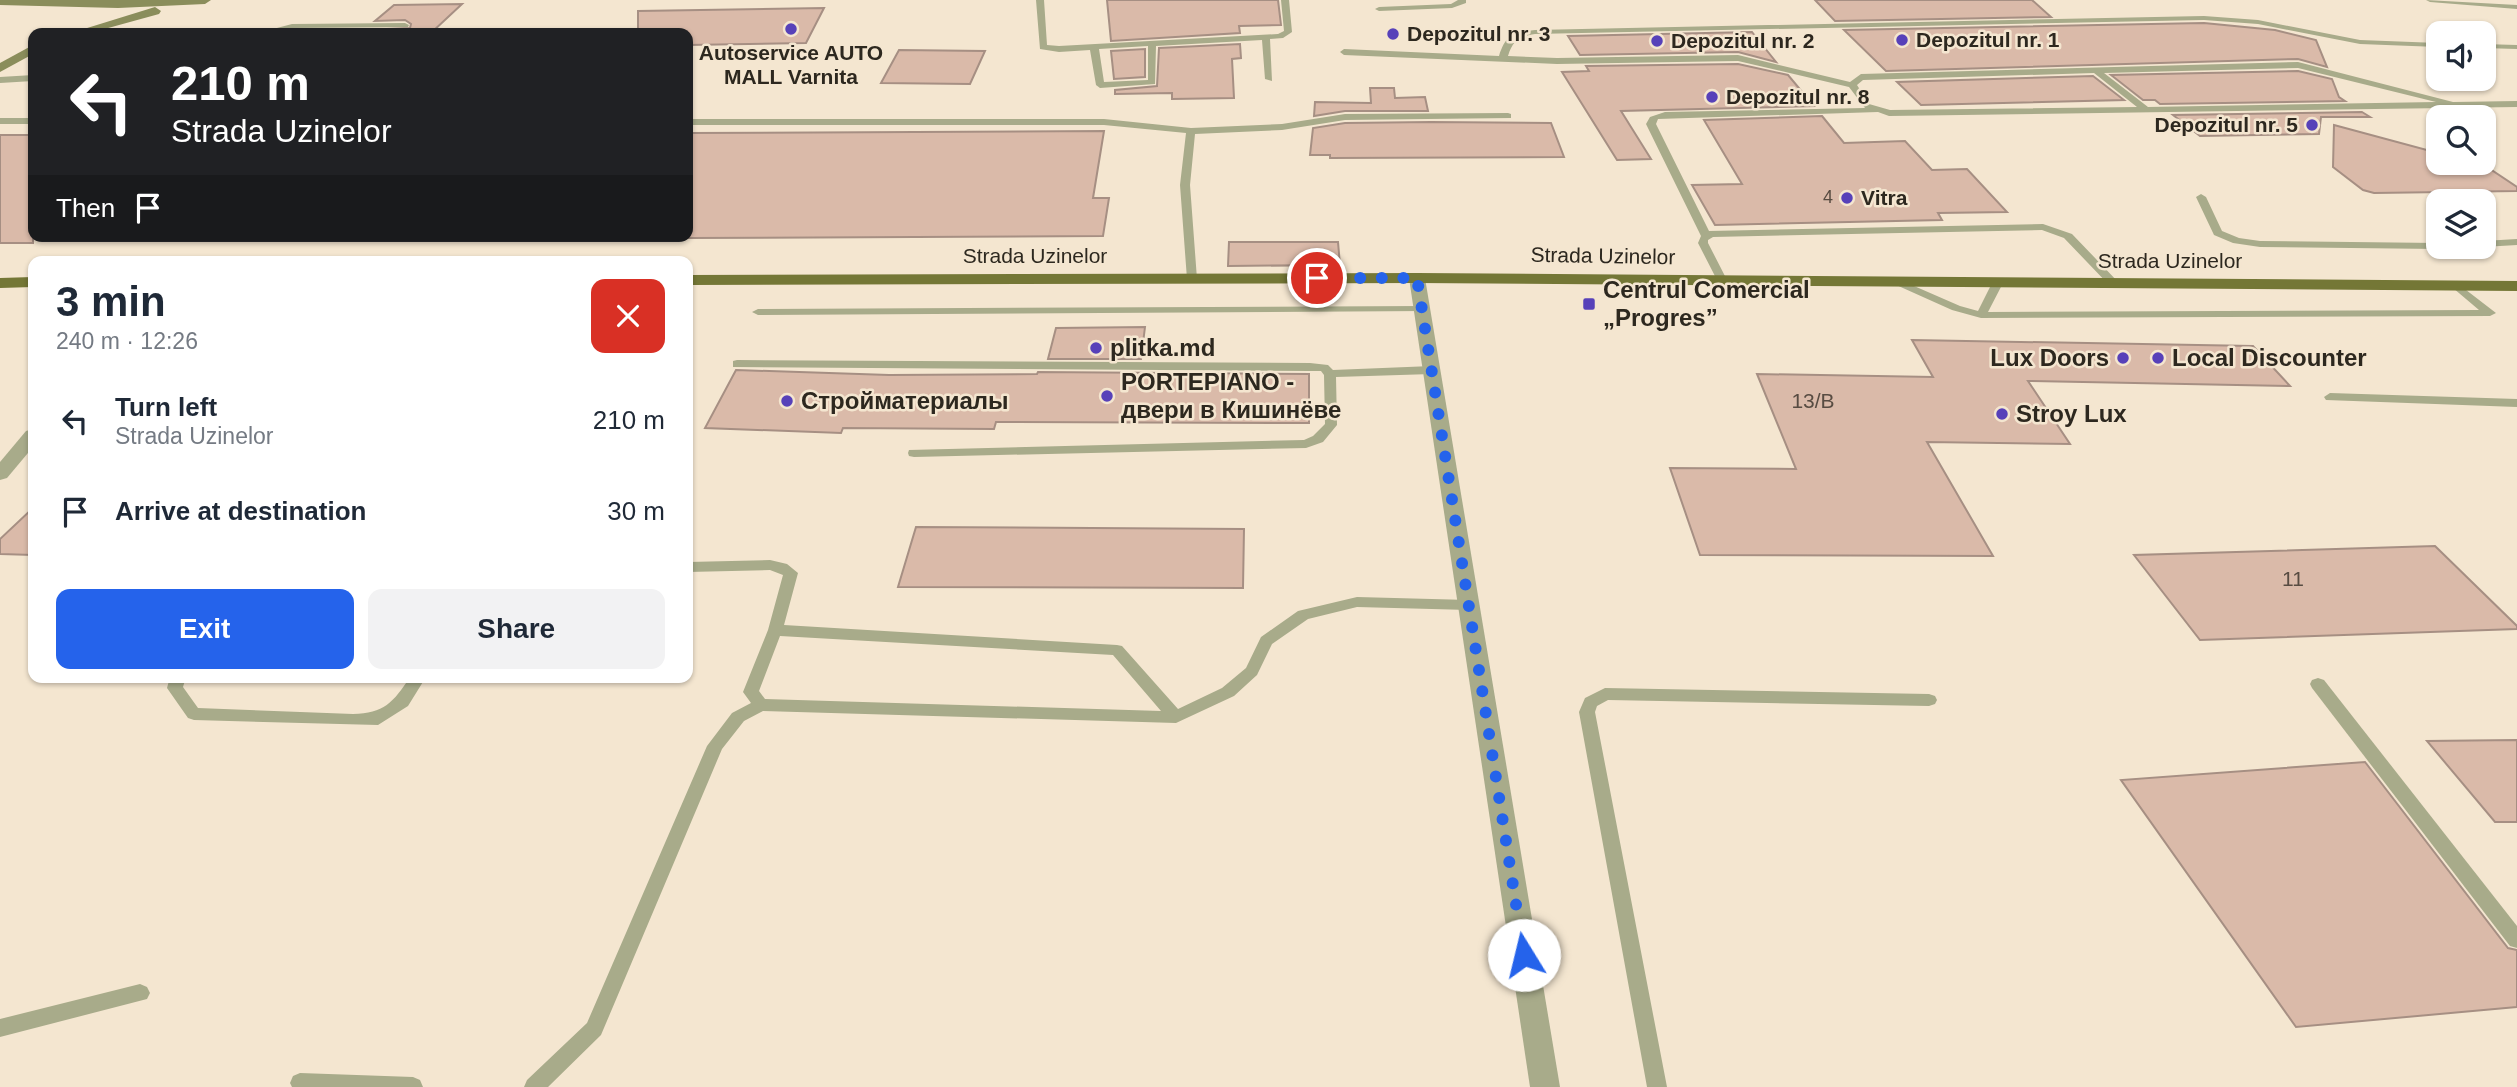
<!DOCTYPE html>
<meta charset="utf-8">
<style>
body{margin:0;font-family:Helvetica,sans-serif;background:#f2f2f3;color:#1f2937;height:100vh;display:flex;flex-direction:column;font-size:26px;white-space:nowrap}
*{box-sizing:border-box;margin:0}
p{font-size:23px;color:#747a83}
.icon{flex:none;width:38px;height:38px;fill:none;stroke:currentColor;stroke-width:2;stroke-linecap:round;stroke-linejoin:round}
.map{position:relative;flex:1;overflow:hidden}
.side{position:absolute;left:28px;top:256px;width:665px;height:427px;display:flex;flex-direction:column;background:#fff;border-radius:14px;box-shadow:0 2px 5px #0004}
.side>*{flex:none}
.top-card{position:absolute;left:28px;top:28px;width:665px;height:214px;border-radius:14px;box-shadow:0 2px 5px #0004;background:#202124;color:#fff;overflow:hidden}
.fabs{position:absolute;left:2426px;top:21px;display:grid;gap:14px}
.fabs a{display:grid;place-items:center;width:70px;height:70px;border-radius:14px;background:#fff;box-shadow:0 2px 5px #0004;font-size:35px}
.pin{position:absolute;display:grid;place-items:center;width:60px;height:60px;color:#fff;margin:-30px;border:4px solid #fff;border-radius:50%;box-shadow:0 2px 7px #0007}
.me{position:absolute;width:77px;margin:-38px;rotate:351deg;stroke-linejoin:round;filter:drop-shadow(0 0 5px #0008)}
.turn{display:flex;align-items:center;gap:24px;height:147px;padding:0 28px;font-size:32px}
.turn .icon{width:91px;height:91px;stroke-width:2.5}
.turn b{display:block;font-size:49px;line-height:60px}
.then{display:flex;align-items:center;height:66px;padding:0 28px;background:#0003;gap:14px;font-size:26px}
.round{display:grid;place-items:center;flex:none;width:74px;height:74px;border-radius:14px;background:#f2f2f3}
.headline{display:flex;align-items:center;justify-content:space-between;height:119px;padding:0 28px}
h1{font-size:42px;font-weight:800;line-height:52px}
.button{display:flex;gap:14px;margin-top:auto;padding:14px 28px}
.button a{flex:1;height:80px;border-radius:14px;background:#2563eb;color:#fff;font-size:28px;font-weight:800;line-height:80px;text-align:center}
.button a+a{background:#f2f2f3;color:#1f2937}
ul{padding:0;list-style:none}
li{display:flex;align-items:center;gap:21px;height:91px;padding:0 28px}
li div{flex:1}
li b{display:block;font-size:26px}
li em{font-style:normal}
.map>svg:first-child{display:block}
.building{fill:#dabaa9;stroke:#a68f83;stroke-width:2}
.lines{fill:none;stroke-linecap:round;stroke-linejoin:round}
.lane{fill:#a8ab8a;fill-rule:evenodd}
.street{fill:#a8ab8a;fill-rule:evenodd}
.secondary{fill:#8a8d5b;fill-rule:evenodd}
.primary{fill:#747736;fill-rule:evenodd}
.route{stroke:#2563eb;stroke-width:12;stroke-dasharray:0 21.6}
.poi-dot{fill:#5741b9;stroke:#f4e6d0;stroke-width:2.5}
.labels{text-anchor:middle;stroke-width:5;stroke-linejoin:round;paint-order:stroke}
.far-number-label{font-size:18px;fill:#584c42}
.far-poi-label{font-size:21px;font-weight:bold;fill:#2d281f;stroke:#f4e6d0;text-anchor:start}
.far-street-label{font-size:21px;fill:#2d281f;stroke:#f4e6d0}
.number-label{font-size:21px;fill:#584c42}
.poi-label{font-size:24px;font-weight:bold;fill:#2d281f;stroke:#f4e6d0;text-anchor:start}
</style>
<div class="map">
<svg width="2517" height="1087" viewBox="0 0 2517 1087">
<rect width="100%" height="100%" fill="#f4e6d0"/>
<!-- building -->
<g class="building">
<polygon points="1107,0 1278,0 1281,25 1239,26 1240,33 1111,41"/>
<polygon points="1815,0 2032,0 2051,17 1835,21"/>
<polygon points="462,4 431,33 360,33 364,30 410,28 411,24 405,20 375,21 394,5"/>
<polygon points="824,8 806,43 688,45 688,33 638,33 638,11"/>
<polygon points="2204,23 2275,30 2316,40 2327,67 2298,59 1886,71 1844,30"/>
<polygon points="1752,32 1776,62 1738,52 1580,55 1568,36"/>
<polygon points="1240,44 1241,58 1232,59 1234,98 1172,99 1172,93 1115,94 1115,90 1157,86 1159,48"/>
<polygon points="1145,49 1145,77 1114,79 1111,51"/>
<polygon points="899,50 985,51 970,84 881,83"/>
<polygon points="1738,64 1788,75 1814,106 1621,111 1651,159 1617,160 1562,72 1589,71 1586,66"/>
<polygon points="2298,71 2332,79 2339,97 2345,101 2160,104 2155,100 2143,100 2111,75"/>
<polygon points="2093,76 2124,100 1921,105 1897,82"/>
<polygon points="1370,88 1394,88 1395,98 1425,97 1428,111 1345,111 1314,116 1315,102 1371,103"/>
<polygon points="2362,112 2370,117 2321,117 2319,134 2200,136 2173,115"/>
<polygon points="1822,116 1844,143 1905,141 1932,170 1967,169 2007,212 1938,213 1942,220 1715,225 1692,185 1742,184 1704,120"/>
<polygon points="1431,122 1551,123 1564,157 1330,158 1330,155 1310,155 1313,128 1345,123"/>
<polygon points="2334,125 2438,153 2438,163 2484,165 2517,187 2517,191 2374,193 2363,190 2333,167"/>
<polygon points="1104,131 1093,198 1109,198 1103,236 688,238 688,133"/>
<rect x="0" y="135" width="33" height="108"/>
<polygon points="1229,242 1338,242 1340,265 1228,266"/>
<polygon points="1145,327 1141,359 1048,359 1056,328"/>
<polygon points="1912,340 2253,346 2290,386 2028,381 2070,444 1927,442 1993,556 1700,555 1670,468 1796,469 1757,374 1933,377"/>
<polygon points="736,370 889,375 1037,374 1038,372 1309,374 1309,423 996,422 994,429 843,428 841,433 705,428"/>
<polygon points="33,508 33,555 0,554 0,539"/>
<polygon points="916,527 1244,529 1243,588 898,587"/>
<polygon points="2435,546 2517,626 2517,629 2200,640 2134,555"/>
<polygon points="2517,740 2517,822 2495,822 2427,741"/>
<polygon points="2365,762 2508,948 2517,950 2517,1007 2296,1027 2121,780"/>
</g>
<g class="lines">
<!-- lane -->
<g class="lane">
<path d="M1036,0H1044L1047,45L1059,46L1278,34L1284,31L1281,0H1289L1292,32L1283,38L1270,39L1272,81L1265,79L1262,40L1156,46L1155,84L1100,88L1096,85L1090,50L1059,52L1040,49ZM1148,46V80L1104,82L1099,49Z"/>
<polygon points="1458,0 1466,0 1466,3 1452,8 1379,11 1375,9 1379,7 1451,4"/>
<polygon points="2426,0 2517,5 2517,9 2430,2"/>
<path d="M2204,16L2258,20L2360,40L2438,43V47L2360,44L2258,24L2204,20L1535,34C1519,37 1513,40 1508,56L1557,58L1738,55L1850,82L1861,74L2298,62L2453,102L2517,101V107L1889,116L1878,112L1658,119L1656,124L1709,231L2043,224L2072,234L2120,284L2114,287L2110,286L2064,238L2042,230L1713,237L1708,240V243L1727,280L1722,283L1717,280L1698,243L1701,236L1646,124L1650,117L1665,112L1865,108L1849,87L1738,61L1557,64L1344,55L1340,52L1344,49L1499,56C1506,34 1513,33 1535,30ZM2298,68L2436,102L2148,107L2104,73ZM2094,73L2137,107L1890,110L1869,104L1857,85L1863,80Z"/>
<polygon points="405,23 409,25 408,27 292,28 271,33 258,33 292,24"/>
<polygon points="2483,44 2517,45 2517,49 2483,48"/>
<polygon points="33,75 33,81 0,83 0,77"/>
<polygon points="1508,113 1511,114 1511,118 1345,120 1282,130 1195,134 1190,185 1197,279 1192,282 1187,279 1180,185 1186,133 1104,125 688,125 688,119 1104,119 1191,128 1282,124 1345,114"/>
<rect x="0" y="118" width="33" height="6"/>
<polygon points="2201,194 2206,197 2222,231 2239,238 2260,241 2438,243 2438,247 2443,247 2438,249 2260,247 2233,243 2214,235 2196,197"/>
<polygon points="2517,239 2517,245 2483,247 2481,247 2483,247 2483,241"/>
<polygon points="1898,279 1960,306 1978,311 1993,281 2001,281 2003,283 1988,312 2479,310 2453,288 2453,284 2457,283 2496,313 2490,316 1981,318 1952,310 1894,284 1894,280"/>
<polygon points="1423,306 1429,309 1427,311 758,315 752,312 758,309"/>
<polygon points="737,360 1310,363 1328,365 1333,370 1432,366 1438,370 1432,374 1336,377 1337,425 1323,442 1306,448 914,457 909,456 908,453 909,450 1304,440 1313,436 1325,424 1324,375 1321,371 1310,371 733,367 733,361"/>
<polygon points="2330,393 2517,399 2517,407 2326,400 2324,397"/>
<path d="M770,560L787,564L798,573L784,625L1117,645L1122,646L1178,709L1222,688L1246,668L1261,637L1298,611L1357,597L1469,600L1476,605L1469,610L1357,607L1308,619L1272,644L1257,675L1234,696L1176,723L763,711L744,721L722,749L601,1035L548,1087H524L527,1080L587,1023L707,746L732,713L751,703L743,692L768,630L783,575L770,570L688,572V562ZM780,636L1113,655L1161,711L765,699L759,691Z"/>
<path d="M170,677H186L183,687L198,708L353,714C384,713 393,703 410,677H426L408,706L378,725L194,720L188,718L167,688Z"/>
<polygon points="2318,678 2324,680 2517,926 2517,948 2510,946 2312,688 2310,684 2312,680"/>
<polygon points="1605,688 1929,694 1935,696 1937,700 1935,704 1929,706 1608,700 1597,706 1595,712 1667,1087 1647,1087 1579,712 1585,698"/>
<polygon points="140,984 147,987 150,993 147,999 0,1037 0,1019"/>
<polygon points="300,1073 413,1077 420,1080 423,1087 292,1087 290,1083 293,1076"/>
</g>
<!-- street -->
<g class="street">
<polygon points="1417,273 1425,278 1560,1087 1530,1087 1409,278"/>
<polygon points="33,429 33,447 7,478 0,480 0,462 26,431"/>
</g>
<!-- secondary -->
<g class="secondary">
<polygon points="0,0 211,0 205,4 118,8 0,5"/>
<polygon points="155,7 161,11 159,14 90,33 71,33"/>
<polygon points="33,45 33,54 0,72 0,63"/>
</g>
<!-- primary -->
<g class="primary">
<polygon points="1417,273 2517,281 2517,291 1417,283 688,285 688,275"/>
<polygon points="33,277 33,287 0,288 0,278"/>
</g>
</g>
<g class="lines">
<!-- route -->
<polyline class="route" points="1317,278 1417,278 1524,955"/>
</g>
<!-- markers -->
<g class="poi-dot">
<circle cx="791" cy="29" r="7"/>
<circle cx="1393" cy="34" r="7"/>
<circle cx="1902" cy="40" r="7"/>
<circle cx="1657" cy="41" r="7"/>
<circle cx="1712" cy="97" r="7"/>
<circle cx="2312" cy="125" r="7"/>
<circle cx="1847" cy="198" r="7"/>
<rect x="1582" y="297" width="14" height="14" rx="3.5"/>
<circle cx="1096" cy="348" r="7"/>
<circle cx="2123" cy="358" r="7"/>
<circle cx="2158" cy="358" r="7"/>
<circle cx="1107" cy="396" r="7"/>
<circle cx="787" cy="401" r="7"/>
<circle cx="2002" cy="414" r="7"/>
</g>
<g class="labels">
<!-- far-number labels -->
<g class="far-number-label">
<text x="1828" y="203">4</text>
</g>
<!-- far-poi labels -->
<g class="far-poi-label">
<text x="1407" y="41">Depozitul nr. 3</text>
<text x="1916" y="47">Depozitul nr. 1</text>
<text x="1671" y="48">Depozitul nr. 2</text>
<text x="791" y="60" text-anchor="middle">Autoservice AUTO<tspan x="791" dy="24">MALL Varnita</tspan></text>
<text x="1726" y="104">Depozitul nr. 8</text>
<text x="2298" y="132" text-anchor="end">Depozitul nr. 5</text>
<text x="1861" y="205">Vitra</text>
</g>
<!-- far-street labels -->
<g class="far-street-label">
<text x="1035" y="263">Strada Uzinelor</text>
<text transform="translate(1603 256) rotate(1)" y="7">Strada Uzinelor</text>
<text x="2170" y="268">Strada Uzinelor</text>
</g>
<!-- number labels -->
<g class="number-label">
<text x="1813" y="408">13/B</text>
<text x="2293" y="586">11</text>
</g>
<!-- poi labels -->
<g class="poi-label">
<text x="1603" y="298">Centrul Comercial<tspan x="1603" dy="28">„Progres”</tspan></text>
<text x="1110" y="356">plitka.md</text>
<text x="2109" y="366" text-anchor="end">Lux Doors</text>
<text x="2172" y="366">Local Discounter</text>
<text x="1121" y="390">PORTEPIANO -<tspan x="1121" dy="28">двери в Кишинёве</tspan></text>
<text x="801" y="409">Стройматериалы</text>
<text x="2016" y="422">Stroy Lux</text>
</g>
</g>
</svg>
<div class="fabs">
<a><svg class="icon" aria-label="sound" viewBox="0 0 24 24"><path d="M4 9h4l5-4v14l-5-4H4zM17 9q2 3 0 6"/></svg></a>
<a><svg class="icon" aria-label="search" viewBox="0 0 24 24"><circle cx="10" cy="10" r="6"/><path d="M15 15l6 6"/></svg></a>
<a><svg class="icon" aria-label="layers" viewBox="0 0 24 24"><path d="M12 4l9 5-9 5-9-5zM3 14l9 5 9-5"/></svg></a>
</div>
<div class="pin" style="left:1317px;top:278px;background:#d93025"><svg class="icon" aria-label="arrive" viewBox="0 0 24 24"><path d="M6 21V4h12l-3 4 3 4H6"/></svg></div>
<svg class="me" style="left:1524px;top:955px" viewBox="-20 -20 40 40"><circle r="19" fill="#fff"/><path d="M0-13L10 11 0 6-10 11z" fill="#2563eb"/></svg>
<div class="top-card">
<div class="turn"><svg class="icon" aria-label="left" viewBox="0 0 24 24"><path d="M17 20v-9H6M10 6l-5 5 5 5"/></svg><div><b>210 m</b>Strada Uzinelor</div></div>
<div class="then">Then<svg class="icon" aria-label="arrive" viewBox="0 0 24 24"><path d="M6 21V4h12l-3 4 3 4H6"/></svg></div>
</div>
<section class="side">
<div class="headline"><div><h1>3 min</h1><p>240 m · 12:26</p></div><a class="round" style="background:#d93025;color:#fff"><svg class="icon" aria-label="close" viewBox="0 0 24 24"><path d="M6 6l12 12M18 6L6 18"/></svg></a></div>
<ul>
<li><svg class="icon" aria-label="left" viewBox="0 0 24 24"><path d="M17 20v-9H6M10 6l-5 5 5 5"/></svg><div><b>Turn left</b><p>Strada Uzinelor</p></div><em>210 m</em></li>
<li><svg class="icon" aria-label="arrive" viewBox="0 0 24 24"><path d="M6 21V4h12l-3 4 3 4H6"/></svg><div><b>Arrive at destination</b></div><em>30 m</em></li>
</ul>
<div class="button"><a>Exit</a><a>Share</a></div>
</section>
</div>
